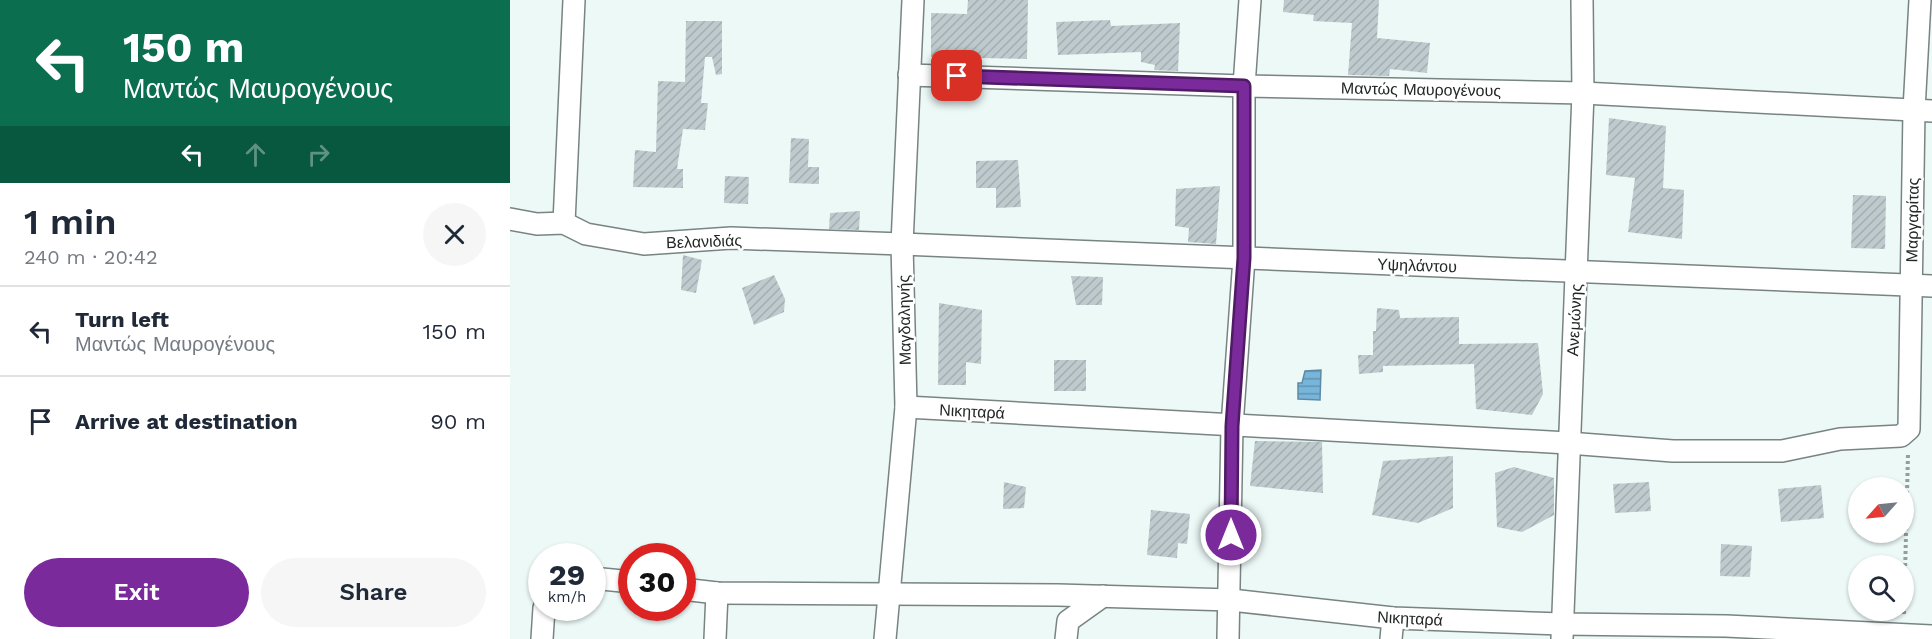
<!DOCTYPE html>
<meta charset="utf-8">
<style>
body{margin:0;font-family:"Work Sans",sans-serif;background:#f6f6f7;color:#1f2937;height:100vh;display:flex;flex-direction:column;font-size:22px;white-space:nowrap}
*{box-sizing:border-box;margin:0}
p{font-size:20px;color:#747a83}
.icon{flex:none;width:33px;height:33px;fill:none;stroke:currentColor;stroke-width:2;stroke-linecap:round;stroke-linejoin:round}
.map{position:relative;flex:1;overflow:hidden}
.sheet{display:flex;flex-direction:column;background:#fff;width:510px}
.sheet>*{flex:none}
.hud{background:#0b6e4f;color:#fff;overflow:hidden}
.needle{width:39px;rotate:243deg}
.tools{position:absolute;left:1338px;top:477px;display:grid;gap:12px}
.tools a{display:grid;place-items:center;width:66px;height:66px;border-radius:50%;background:#fff;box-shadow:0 2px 4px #0004;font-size:30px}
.speed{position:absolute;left:18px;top:543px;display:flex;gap:12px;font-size:30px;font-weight:700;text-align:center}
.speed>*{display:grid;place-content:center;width:78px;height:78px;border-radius:50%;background:#fff;box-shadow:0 2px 4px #0004;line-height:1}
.speed small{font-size:15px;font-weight:400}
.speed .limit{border:9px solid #d22;background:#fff;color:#111}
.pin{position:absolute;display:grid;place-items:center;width:51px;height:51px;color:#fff;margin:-26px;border-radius:12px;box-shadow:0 3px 9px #0006}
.me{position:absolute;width:66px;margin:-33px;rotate:0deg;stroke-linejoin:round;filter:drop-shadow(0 0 4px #0008)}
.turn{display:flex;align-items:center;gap:21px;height:126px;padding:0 24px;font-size:27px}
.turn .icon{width:78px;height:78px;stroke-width:2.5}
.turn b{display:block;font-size:42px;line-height:51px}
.lanes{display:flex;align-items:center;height:57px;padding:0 24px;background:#0003;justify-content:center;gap:30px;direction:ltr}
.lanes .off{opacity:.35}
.round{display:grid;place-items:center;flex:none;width:63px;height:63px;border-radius:32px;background:#f6f6f7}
.summary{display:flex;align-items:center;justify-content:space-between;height:102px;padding:0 24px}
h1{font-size:36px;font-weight:600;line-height:45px}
.cta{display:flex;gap:12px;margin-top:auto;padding:12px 24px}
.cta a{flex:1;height:69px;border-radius:36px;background:#7a2a9b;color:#fff;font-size:24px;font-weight:600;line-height:69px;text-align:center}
.cta a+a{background:#f6f6f7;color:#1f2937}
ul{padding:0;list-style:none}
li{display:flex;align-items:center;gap:18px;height:90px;padding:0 24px;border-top:2px solid #e0e1e3}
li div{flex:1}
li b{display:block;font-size:22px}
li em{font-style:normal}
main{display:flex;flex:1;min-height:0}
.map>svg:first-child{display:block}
.water{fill:url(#water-rules);stroke:#5e8aa5;stroke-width:1.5}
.building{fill:url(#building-hatch)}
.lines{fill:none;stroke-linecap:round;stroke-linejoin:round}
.minor-casing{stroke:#788482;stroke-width:24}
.path{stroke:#959e9d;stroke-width:4;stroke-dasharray:3 3;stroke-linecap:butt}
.minor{stroke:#fff;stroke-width:21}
.route-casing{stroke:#4f1b65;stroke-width:15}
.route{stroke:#7a2a9b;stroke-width:10}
.labels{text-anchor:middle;stroke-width:5;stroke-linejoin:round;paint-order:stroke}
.street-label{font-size:16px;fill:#222726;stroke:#fff}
</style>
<main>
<section class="sheet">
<div class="hud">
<div class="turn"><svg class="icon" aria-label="left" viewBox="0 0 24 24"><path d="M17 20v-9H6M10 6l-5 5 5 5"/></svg><div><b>150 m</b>Μαντώς Μαυρογένους</div></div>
<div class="lanes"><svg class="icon" aria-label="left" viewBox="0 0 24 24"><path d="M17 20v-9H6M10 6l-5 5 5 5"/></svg><svg class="icon off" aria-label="ahead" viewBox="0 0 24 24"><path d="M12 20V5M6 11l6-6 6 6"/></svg><svg class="icon off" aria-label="right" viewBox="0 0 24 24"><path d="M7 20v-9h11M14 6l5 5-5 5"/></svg></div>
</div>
<div class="summary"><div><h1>1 min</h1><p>240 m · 20:42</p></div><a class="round"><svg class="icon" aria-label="close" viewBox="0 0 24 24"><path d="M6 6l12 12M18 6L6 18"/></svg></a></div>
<ul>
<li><svg class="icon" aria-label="left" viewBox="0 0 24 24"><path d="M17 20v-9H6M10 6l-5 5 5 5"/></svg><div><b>Turn left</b><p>Μαντώς Μαυρογένους</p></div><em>150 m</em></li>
<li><svg class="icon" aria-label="arrive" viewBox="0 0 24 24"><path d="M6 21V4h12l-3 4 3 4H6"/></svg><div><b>Arrive at destination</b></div><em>90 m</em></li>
</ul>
<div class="cta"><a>Exit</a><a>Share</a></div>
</section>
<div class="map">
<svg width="1422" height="639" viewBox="0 0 1422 639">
<defs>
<pattern id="water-rules" width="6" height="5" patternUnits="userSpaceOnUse" patternTransform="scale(1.5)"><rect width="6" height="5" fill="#78b5db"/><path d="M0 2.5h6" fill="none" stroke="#6293b1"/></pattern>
<pattern id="building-hatch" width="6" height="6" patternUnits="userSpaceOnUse" patternTransform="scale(1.5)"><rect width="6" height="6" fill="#becacd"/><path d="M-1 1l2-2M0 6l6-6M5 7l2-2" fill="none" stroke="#a3aeb0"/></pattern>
</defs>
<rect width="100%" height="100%" fill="#ecf9f7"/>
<!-- water -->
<polygon class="water" points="811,370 810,400 788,399 788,383 792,383 795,371"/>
<!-- building -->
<g class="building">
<polygon points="458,0 518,0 517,59 421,57 421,13 457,14"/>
<polygon points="774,0 869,0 867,38 920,43 917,73 880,69 879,76 838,75 842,23 803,21 804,15 773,12"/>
<polygon points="600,20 601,26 670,23 668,71 644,70 645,65 631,62 631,52 548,55 546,22"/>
<polygon points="176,21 212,21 212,74 206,75 202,57 195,57 191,103 198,103 195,130 173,129 167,169 173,169 173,188 123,187 125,150 146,152 148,81 175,82"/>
<polygon points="1099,118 1156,126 1153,188 1174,190 1172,239 1118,232 1125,178 1096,175"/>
<polygon points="281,138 299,139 298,167 309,167 309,184 279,183"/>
<polygon points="508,160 511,207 486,208 486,188 466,188 466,161"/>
<polygon points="215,176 239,177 238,204 214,203"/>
<polygon points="710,186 706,244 678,242 679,228 665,226 666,189"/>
<polygon points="1343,195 1376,196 1375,249 1341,248"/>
<polygon points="350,211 349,230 319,229 320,213"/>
<polygon points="173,255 192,260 186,293 171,290"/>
<polygon points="264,275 275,299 274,312 244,325 232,288"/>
<polygon points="561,276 593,277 592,305 566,305"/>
<polygon points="429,303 472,310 471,364 456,362 456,385 428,385"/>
<polygon points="867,308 889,310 890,318 949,317 949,344 1028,343 1033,394 1022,415 966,409 964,364 873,366 873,372 849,374 848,355 863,355 863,331 866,331"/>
<rect x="544" y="360" width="32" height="31"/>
<polygon points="745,441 812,442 813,493 740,486"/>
<polygon points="943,456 943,508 908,523 862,515 873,461"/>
<polygon points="1004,467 1044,478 1044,515 1012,532 987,527 985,473"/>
<polygon points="494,482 516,487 514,508 493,509"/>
<polygon points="1139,482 1141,511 1105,513 1103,484"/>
<polygon points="1311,485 1314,518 1271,522 1268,489"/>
<polygon points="641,510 680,514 677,544 668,543 667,558 637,555"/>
<polygon points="1211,544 1242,546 1240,577 1210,576"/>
</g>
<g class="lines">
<defs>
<g id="minor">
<polyline points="399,75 734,86 1073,93 1422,111"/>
<polyline points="0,219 27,224 54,223 76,234 134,244 221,238 392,244 1422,286"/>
<polyline points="54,223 64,0"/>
<polyline points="396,407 1058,443 1163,451 1272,451 1330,439 1391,436 1399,429 1404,110 1410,0"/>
<polyline points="82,578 122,582"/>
<polyline points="172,589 207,593 548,595 721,600 883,618 1052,624 1216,626 1422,636"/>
<polyline points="32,639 34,608"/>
<polyline points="205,639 207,593"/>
<polyline points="375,639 396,407 392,244 403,0"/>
<polyline points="556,639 558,621 593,596"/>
<polyline points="718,639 722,426 734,258 734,86 740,0"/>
<polyline points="881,639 883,618"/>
<polyline points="1052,639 1073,93 1072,0"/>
</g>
</defs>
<!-- minor casing -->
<use href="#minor" class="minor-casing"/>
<!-- path -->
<polyline class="path" points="1394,614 1398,454"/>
<!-- minor -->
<use href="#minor" class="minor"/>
</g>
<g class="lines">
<defs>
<polyline id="route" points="447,76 734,86 734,258 722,426 721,535"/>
</defs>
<!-- route casing -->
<use href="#route" class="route-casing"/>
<!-- route -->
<use href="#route" class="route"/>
</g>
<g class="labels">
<!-- street labels -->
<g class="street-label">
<text transform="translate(911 89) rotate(1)" y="6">Μαντώς Μαυρογένους</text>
<text transform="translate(1402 220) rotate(-89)" y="6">Μαργαρίτας</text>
<text transform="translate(194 241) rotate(-2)" y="6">Βελανιδιάς</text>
<text transform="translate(907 265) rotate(2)" y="6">Υψηλάντου</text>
<text transform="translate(394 320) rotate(-91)" y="6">Μαγδαληνής</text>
<text transform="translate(1064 320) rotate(-87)" y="6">Ανεμώνης</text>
<text transform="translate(462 411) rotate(3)" y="6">Νικηταρά</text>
<text transform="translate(900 618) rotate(3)" y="6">Νικηταρά</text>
</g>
</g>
</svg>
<div class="tools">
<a><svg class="needle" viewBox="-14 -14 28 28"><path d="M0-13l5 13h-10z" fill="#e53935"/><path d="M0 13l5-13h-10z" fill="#747a83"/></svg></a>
<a><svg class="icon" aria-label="search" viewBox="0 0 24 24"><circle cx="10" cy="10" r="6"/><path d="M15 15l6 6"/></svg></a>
</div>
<div class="speed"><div>29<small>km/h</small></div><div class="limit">30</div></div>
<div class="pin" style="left:447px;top:76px;background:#d93025"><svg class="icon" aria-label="arrive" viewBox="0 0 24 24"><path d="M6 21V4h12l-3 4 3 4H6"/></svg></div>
<svg class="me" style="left:721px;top:535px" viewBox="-20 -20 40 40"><circle r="17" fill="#7a2a9b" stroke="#fff" stroke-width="3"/><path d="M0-11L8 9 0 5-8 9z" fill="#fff"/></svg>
</div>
</main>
